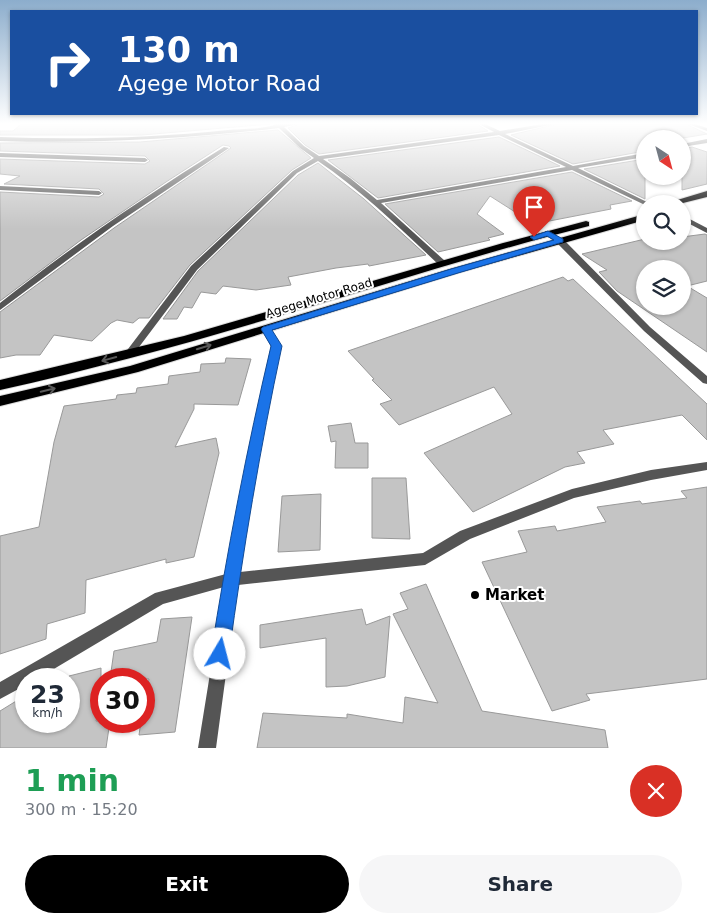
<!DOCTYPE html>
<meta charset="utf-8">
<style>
body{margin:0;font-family:"DejaVu Sans",sans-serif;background:#f6f6f7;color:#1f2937;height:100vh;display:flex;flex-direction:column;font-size:19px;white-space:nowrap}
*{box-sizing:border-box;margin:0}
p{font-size:16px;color:#747a83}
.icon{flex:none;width:28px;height:28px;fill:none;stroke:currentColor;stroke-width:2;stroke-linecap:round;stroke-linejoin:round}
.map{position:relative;height:748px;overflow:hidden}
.side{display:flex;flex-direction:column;background:#fff;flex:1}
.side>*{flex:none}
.guide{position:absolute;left:10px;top:10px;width:688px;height:105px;border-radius:0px;box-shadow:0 1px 4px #0004;background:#1a4fa0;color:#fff;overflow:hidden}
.needle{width:32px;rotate:144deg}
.tools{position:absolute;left:636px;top:130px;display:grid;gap:10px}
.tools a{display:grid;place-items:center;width:55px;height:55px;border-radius:50%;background:#fff;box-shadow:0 1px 4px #0004;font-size:25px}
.speed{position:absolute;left:15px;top:668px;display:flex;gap:10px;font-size:25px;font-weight:700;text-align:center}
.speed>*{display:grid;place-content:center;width:65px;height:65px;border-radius:50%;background:#fff;box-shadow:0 1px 4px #0004;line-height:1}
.speed small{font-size:12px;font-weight:400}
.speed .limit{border:8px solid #d22;background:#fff;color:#111}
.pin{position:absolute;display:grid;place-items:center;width:42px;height:42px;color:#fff;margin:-51px -21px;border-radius:50% 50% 50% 0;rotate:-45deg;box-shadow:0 0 5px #0007}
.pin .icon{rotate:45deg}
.me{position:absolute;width:55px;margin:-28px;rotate:8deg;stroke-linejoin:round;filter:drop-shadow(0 0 4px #0008)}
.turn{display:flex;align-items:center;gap:18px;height:105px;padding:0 25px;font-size:22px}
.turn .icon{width:65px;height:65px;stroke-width:2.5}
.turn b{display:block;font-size:35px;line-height:42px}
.round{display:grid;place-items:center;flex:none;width:52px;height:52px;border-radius:26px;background:#f6f6f7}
.summary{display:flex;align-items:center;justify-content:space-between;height:85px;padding:0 25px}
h1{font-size:30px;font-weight:600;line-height:38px;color:#1e9e55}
.action{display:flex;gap:10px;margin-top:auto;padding:10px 25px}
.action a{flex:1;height:58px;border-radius:30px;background:#000;color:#fff;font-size:20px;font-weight:600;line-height:58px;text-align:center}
.action a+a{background:#f6f6f7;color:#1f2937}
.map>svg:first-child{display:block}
.building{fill:#c4c4c4;stroke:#999;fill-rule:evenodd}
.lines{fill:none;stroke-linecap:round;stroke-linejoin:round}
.trunk-casing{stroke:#dbdbdb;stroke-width:2}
.minor{fill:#555;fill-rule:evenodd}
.tertiary{fill:#555;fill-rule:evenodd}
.trunk{fill:#000;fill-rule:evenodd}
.oneway{stroke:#595959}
.route{fill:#1a73e8;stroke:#114b97}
.poi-dot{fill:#000;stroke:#fff;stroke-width:2}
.labels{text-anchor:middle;stroke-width:4;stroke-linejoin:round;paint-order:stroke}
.street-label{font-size:12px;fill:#000;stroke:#fff}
.near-poi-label{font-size:15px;font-weight:bold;fill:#000;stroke:#fff;text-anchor:start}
</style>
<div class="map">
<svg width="707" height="748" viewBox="0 0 707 748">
<rect width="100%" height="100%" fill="#fff"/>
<!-- building -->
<g class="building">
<polygon points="21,124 270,124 142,135 0,135 0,131 13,131"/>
<polygon points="301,124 477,124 488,131 319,154 305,145 288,128"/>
<polygon points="557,124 686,124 707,134 677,139 645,139 645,151 573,164 511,135"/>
<polygon points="278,130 311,158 292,170 190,265 149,318 139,318 133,323 117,320 111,323 92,341 54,335 40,355 16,355 0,358 0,312 114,228 231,148 229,146 223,145 166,182 81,240 0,301 0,192 99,197 104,194 99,189 4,184 20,176 0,174 0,159 145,164 150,161 145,156 0,151 0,143 140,142"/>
<polygon points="499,137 560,166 378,198 328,160"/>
<polygon points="692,147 707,152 707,184 682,190 682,149"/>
<polygon points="645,159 645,199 584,169"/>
<polygon points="318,163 364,199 426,255 369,266 368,264 336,268 288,277 291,285 256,290 223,286 216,294 201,292 192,308 184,307 177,319 163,319 198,271 298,175"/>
<polygon points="572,172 632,201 610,205 611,209 534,224 490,196 477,214 504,234 488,238 490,240 438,252 385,204"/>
<path d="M705,234L707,235V281L687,286L707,298V352L617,291L599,272L607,270L582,254L645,239V241H682V237ZM645,269H682V306H645Z"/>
<polygon points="563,277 568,281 573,279 707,404 707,440 682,415 603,430 614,444 577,452 585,463 565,467 473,512 424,453 512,414 494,387 399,425 380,404 392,400 372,380 374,379 348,351"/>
<polygon points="226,358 251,359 238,405 194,404 194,409 175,447 216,438 219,453 194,557 166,563 166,559 86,580 85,613 47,624 46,639 0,654 0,536 39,527 54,442 64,406 116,399 117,395 136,393 137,388 168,384 169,376 200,372 201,364 225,363"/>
<polygon points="351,423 355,443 368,443 368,468 335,468 336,441 331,442 328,426"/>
<polygon points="372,478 406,478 410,539 372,538"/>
<polygon points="707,487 707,679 586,694 590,700 552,711 482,562 527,552 518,531 555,526 557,531 606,522 597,507 640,501 642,504 687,498 681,491"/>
<polygon points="321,494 320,550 278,552 282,496"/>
<polygon points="426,584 482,711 605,730 608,748 257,748 263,713 347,718 347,714 403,723 405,697 438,703 393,614 408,609 400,593"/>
<polygon points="362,609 366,625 390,616 385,677 347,686 326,687 326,638 260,648 260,625"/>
<polygon points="192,617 175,732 139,735 141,721 144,721 144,708 149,679 110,679 114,651 157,642 161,619"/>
<polygon points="101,668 101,698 96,721 110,721 106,748 0,748 0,711 26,695 26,721 69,721 69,676"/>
</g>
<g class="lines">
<defs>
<g id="trunk">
<polygon points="707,191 707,197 679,204 664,204"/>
<polygon points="645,214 645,220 458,273 138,372 0,406 0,396 130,366 450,269"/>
<path d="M586,221L589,222V226C488,251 389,284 288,313C193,342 97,368 0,390V380L184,336L503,243Z"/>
</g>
</defs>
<!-- trunk casing -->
<use href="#trunk" class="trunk-casing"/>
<!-- minor -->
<g class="minor">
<path d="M276,124H299L284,127L304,146L319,156L494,132L479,124H485L500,131L543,124H555L505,134L573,166L645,153V157L578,168L651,204H645V205L572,170L381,203L445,261V265H439C400,228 362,191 318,161L297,173L197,270L133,355L130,356L125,353L191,266L293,171L314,158L300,148L279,128C186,139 93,144 0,141V137C76,140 152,138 228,130C241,129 267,129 276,124ZM499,135L566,167L377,200L350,178L323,159Z"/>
<polygon points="688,124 695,124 707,128 707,131"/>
<polygon points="707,139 707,143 682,147 682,144"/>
<path d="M224,147L229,148L113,226L0,310V303C72,246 147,195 224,147Z"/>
<polygon points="0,153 145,158 148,160 145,162 0,157"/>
<polygon points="0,186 99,191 102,193 99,195 0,190"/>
<polygon points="545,231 551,231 564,241 557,243 545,235"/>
<polygon points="266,326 269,327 281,346 261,446 240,572 423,553 460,531 572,489 651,470 707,462 707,470 651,480 574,498 470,539 425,565 238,585 216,748 198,748 224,587 163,604 37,679 26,679 26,685 0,699 0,682 155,593 226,574 249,446 271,346 261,329"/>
</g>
<!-- tertiary -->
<g class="tertiary">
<polygon points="682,215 707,228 707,233 682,220"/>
<polygon points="557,239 563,239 650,327 707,376 707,384 703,383 644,331 557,243"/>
</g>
<!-- trunk -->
<use href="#trunk" class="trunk"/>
</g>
<!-- one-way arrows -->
<defs><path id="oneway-shaft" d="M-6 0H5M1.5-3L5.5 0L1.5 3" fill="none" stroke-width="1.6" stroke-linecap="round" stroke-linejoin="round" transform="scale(1.25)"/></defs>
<g class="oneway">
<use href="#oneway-shaft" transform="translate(204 347) rotate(-17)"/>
<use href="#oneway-shaft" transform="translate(109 359) rotate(165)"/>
<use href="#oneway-shaft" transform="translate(48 390) rotate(-14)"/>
</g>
<!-- sky -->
<linearGradient id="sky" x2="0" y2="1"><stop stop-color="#8cadcc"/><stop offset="0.54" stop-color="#fff"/><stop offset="1" stop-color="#fff" stop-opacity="0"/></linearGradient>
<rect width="707" height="229" fill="url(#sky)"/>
<!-- route -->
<path class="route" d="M548,231L563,239V242L458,273L272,330L282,346C260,448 243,551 229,654L227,660L220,663L214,660L211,654C227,551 247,448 271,346L261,329L263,327L451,269L554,240L547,236L534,240L530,237Z"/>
<!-- markers -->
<circle class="poi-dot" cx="475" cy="595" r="5"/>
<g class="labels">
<!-- street labels -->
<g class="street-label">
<text transform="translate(319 298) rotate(-17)" y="4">Agege Motor Road</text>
</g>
<!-- near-poi labels -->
<g class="near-poi-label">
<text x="485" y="600">Market</text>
</g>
</g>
</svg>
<div class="tools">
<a><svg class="needle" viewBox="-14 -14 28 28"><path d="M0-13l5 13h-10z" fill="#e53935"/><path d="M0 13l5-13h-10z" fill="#747a83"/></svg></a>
<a><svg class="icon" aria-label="search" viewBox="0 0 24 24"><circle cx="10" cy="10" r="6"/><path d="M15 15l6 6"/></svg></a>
<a><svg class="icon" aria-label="layers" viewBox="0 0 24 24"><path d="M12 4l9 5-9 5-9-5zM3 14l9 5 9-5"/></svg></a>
</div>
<div class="speed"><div>23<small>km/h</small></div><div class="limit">30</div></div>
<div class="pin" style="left:534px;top:237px;background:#d93025"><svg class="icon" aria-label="arrive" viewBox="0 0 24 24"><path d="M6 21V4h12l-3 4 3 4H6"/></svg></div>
<svg class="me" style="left:220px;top:654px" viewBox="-20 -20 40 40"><circle r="19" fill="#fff"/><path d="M0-13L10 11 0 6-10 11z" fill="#1a73e8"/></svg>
<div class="guide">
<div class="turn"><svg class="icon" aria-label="right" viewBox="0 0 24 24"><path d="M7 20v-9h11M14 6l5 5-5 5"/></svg><div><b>130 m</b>Agege Motor Road</div></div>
</div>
</div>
<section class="side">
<div class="summary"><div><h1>1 min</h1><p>300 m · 15:20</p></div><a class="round" style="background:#d93025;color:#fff"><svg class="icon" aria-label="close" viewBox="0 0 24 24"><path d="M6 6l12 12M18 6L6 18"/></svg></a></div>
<div class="action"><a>Exit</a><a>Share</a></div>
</section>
